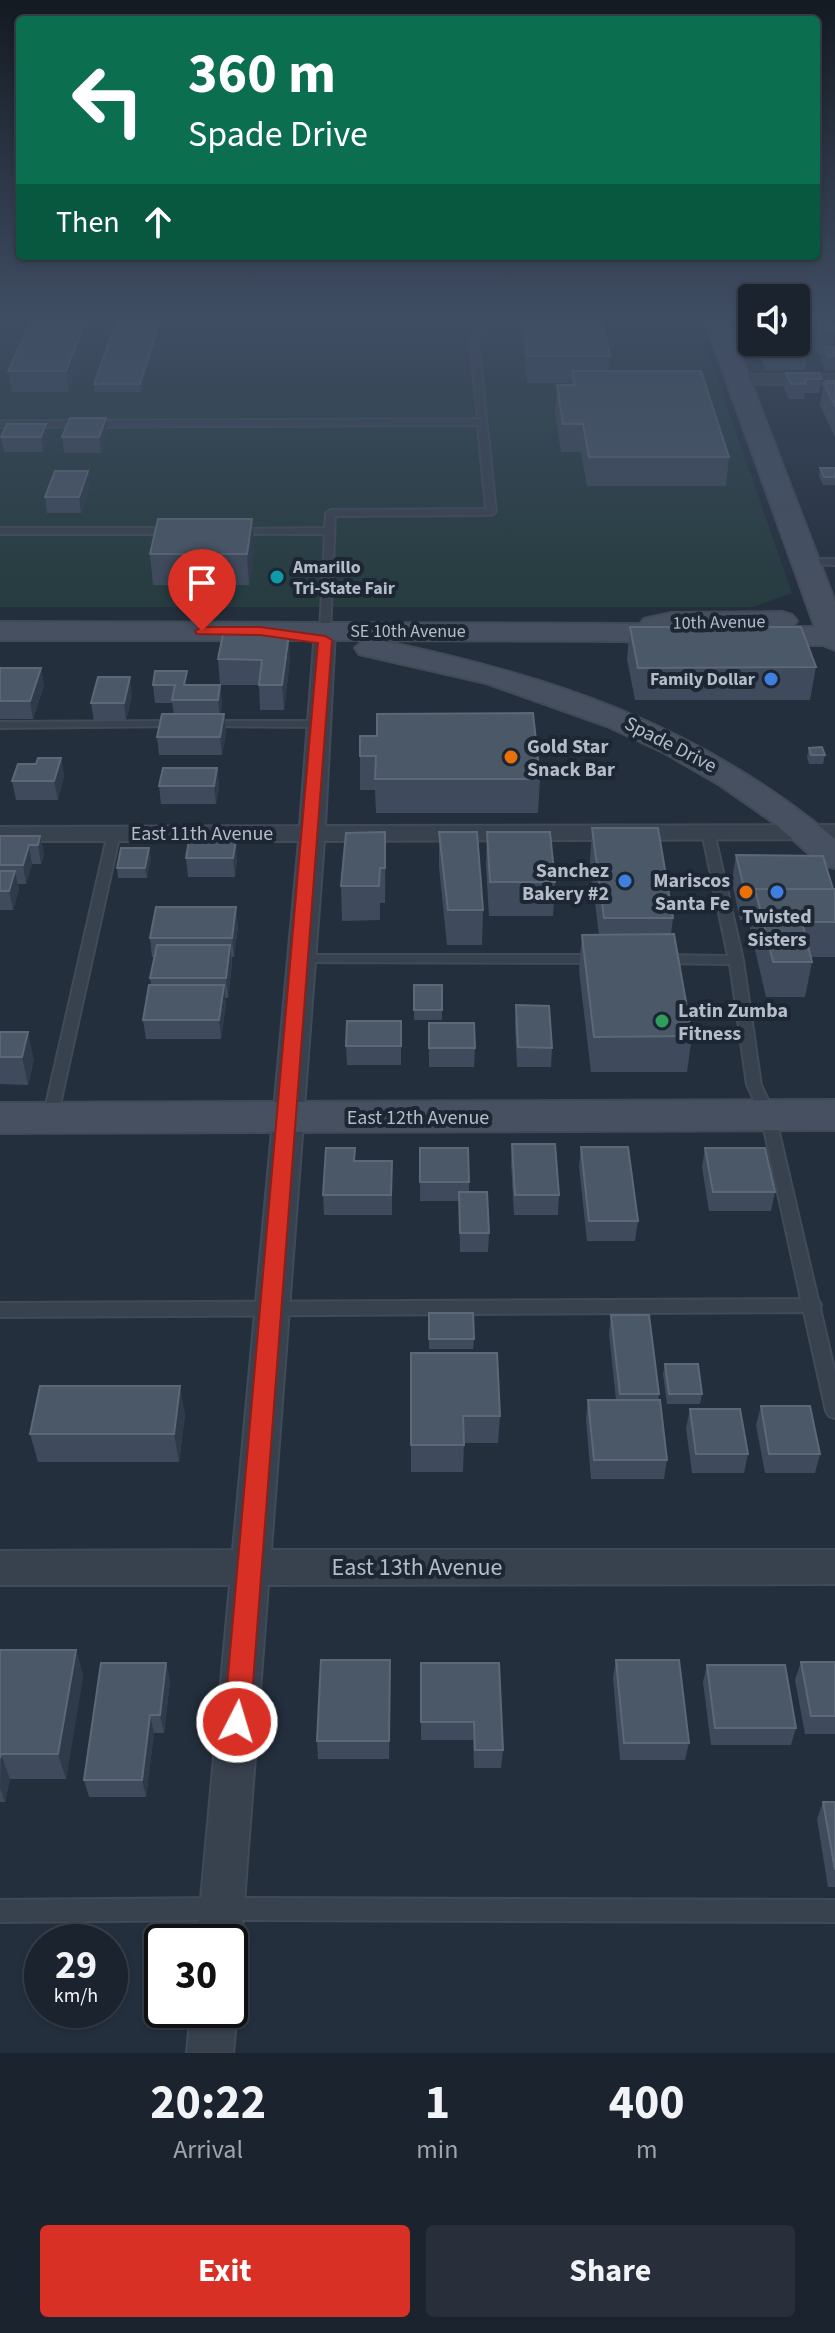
<!DOCTYPE html>
<style>
body{margin:0;font-family:"Source Sans 3",sans-serif;background:#282f3a;color:#f1f3f6;height:100vh;display:flex;flex-direction:column;font-size:30px;white-space:nowrap}
*{box-sizing:border-box;margin:0}
p{font-size:26px;color:#a0a4aa}
.icon{flex:none;width:44px;height:44px;fill:none;stroke:currentColor;stroke-width:2;stroke-linecap:round;stroke-linejoin:round}
.map{position:relative;height:2053px;overflow:hidden}
.sheet{display:flex;flex-direction:column;background:#1b232e;flex:1}
.sheet>*{flex:none}
.guide{position:absolute;left:16px;top:16px;width:804px;height:244px;border-radius:8px;box-shadow:0 2px 6px #0004,0 0 0 2px #39404a;background:#0b6e4f;color:#fff;overflow:hidden}
.controls{position:absolute;left:738px;top:284px;display:grid;gap:16px}
.controls a{display:grid;place-items:center;width:72px;height:72px;border-radius:8px;background:#1b232e;box-shadow:0 2px 6px #0004,0 0 0 2px #39404a;font-size:40px}
.speed{position:absolute;left:24px;top:1924px;display:flex;gap:16px;font-size:40px;font-weight:700;text-align:center}
.speed>*{display:grid;place-content:center;width:104px;height:104px;border-radius:50%;background:#1b232e;box-shadow:0 2px 6px #0004,0 0 0 2px #39404a;line-height:1}
.speed small{font-size:20px;font-weight:400}
.speed .limit{border:4px solid #111;border-radius:12px;background:#fff;color:#111}
.pin{position:absolute;display:grid;place-items:center;width:68px;height:68px;color:#fff;margin:-82px -34px;border-radius:50% 50% 50% 0;rotate:-45deg;box-shadow:0 0 8px #0007}
.pin .icon{rotate:45deg}
.me{position:absolute;width:88px;margin:-44px;rotate:5deg;stroke-linejoin:round;filter:drop-shadow(0 0 6px #0008)}
.turn{display:flex;align-items:center;gap:28px;height:168px;padding:0 40px;font-size:36px}
.turn .icon{width:104px;height:104px;stroke-width:2.5}
.turn b{display:block;font-size:56px;line-height:68px}
.then{display:flex;align-items:center;height:76px;padding:0 40px;background:#0003;gap:16px;font-size:30px}
.eta{display:flex;justify-content:space-evenly;align-items:center;height:136px;text-align:center}
.eta b{font-size:48px;font-weight:700;line-height:56px}
.button{display:flex;gap:16px;margin-top:auto;padding:16px 40px}
.button a{flex:1;height:92px;border-radius:8px;background:#d93025;color:#fff;font-size:32px;font-weight:700;line-height:92px;text-align:center}
.button a+a{background:#282f3a;color:#f1f3f6}
.map>svg:first-child{display:block}
.green{fill:#263c3f}
.lines{fill:none;stroke-linecap:round;stroke-linejoin:round}
.lane-casing{stroke:#414a57;stroke-width:4}
.street-casing{stroke:#414a57;stroke-width:4}
.secondary-casing{stroke:#414a57;stroke-width:4}
.lane{fill:#38414e;fill-rule:evenodd}
.street{fill:#38414e;fill-rule:evenodd}
.secondary{fill:#465061;fill-rule:evenodd}
.wall{fill:#3f4b5c}
.shaded-wall{fill:#2f3b4b}
.building{fill:#4b5868;stroke:#5c6777;stroke-width:2}
.route{fill:#d93025;stroke:#8d1f18;stroke-width:2}
.culture-dot{fill:#0f9aa8;stroke:#1d2633;stroke-width:3}
.shop-dot{fill:#3f7fe0;stroke:#1d2633;stroke-width:3}
.food-dot{fill:#e8710a;stroke:#1d2633;stroke-width:3}
.leisure-dot{fill:#2e9e5b;stroke:#1d2633;stroke-width:3}
.labels{text-anchor:middle;stroke-width:8;stroke-linejoin:round;paint-order:stroke}
.far-poi-label{font-size:18px;font-weight:bold;fill:#b4bcc9;stroke:#1d2633;text-anchor:start}
.far-street-label{font-size:18px;fill:#b4bcc9;stroke:#1d2633}
.street-label{font-size:20px;fill:#b4bcc9;stroke:#1d2633}
.poi-label{font-size:20px;font-weight:bold;fill:#b4bcc9;stroke:#1d2633;text-anchor:start}
.near-street-label{font-size:24px;fill:#b4bcc9;stroke:#1d2633}
</style>
<div class="map">
<svg width="835" height="2053" viewBox="0 0 835 2053">
<rect width="100%" height="100%" fill="#242f3e"/>
<!-- green -->
<polygon class="green" points="0,318 696,318 792,593 753,607 0,607"/>
<g class="lines">
<defs>
<g id="lane">
<polygon points="481,318 489,318 478,341 496,512 491,515 335,516 330,631 325,634 320,631 325,534 236,534 231,531 233,529 325,528 326,513 331,510 486,509 478,425 0,427 0,421 478,419 470,341"/>
<polygon points="0,528 172,528 177,531 172,534 0,534"/>
<polygon points="806,559 835,559 835,565 803,564 803,560"/>
<polygon points="176,721 182,724 180,726 0,728 0,722"/>
<polygon points="208,721 321,721 327,724 321,727 204,726 202,724"/>
<polygon points="708,828 714,832 743,960 761,1085 775,1115 818,1300 821,1305 820,1308 835,1373 835,1418 829,1416 826,1411 804,1312 0,1317 0,1303 801,1299 761,1115 747,1085 730,964 660,963 653,959 660,955 728,956 702,832"/>
<polygon points="114,829 120,833 57,1118 55,1122 45,1122 43,1118 108,833"/>
<polygon points="300,955 599,955 606,959 599,963 295,962 293,959 295,956"/>
<polygon points="222,1898 835,1900 835,1922 222,1920 0,1922 0,1900"/>
</g>
<g id="street">
<polygon points="738,375 835,375 835,385 732,383 730,380"/>
<polygon points="325,625 335,631 325,826 835,825 835,839 324,841 271,1550 835,1550 835,1584 268,1585 241,1942 235,1958 230,1960 230,1942 197,1942 230,1585 0,1585 0,1551 233,1550 299,841 0,841 0,827 300,826 315,631"/>
<polygon points="230,1994 237,2010 233,2053 187,2053 191,2010 230,2010"/>
</g>
<g id="secondary">
<path d="M704,318H726L835,602V650L823,645H752L742,642L737,636L741,630L694,631L699,637L695,643L684,646L623,641L377,640C549,675 699,725 835,839V868L822,865L773,822L720,785L665,753L607,726L486,683L359,654L355,648L364,640H0V622L640,624L644,619L671,613L782,612L792,615L797,621L792,627H815Z"/>
<polygon points="835,1100 835,1130 0,1133 0,1103"/>
</g>
</defs>
<!-- lane casing -->
<use href="#lane" class="lane-casing"/>
<!-- street casing -->
<use href="#street" class="street-casing"/>
<!-- secondary casing -->
<use href="#secondary" class="secondary-casing"/>
<!-- lane -->
<use href="#lane" class="lane"/>
<!-- street -->
<use href="#street" class="street"/>
<!-- secondary -->
<use href="#secondary" class="secondary"/>
</g>
<!-- wall -->
<g class="wall">
<polygon points="118,318 164,318 141,392 95,392 94,384"/>
<polygon points="519,318 601,318 610,356 608,371 729,457 726,486 587,486 581,452 561,452 555,413 557,385 571,385 571,383 527,383"/>
<polygon points="819,322 835,329 832,347 835,347 835,370 825,370 821,362 822,355 818,355 815,349"/>
<polygon points="90,339 69,392 12,392 8,371"/>
<polygon points="764,342 796,342 809,344 805,370 766,370 761,359"/>
<polygon points="786,373 821,379 819,393 805,393 804,399 789,399 784,388"/>
<polygon points="826,381 835,381 835,437 820,405 824,383 825,383"/>
<polygon points="46,424 48,440 43,452 4,452 1,437"/>
<polygon points="108,434 101,453 64,453 62,437"/>
<polygon points="820,468 835,468 835,485 823,485 819,476"/>
<polygon points="88,471 90,486 81,513 47,513 45,497"/>
<polygon points="254,550 249,585 153,585 150,554"/>
<polygon points="630,627 816,667 810,700 635,700 627,659"/>
<polygon points="218,659 290,659 284,710 260,710 259,685 220,685"/>
<polygon points="0,668 44,685 33,719 0,719"/>
<polygon points="153,685 220,685 222,703 220,714 224,714 226,732 222,755 159,755 157,737 174,714 172,703 155,703"/>
<polygon points="132,695 126,721 94,721 91,703"/>
<polygon points="377,736 540,779 538,813 376,813 375,790 360,790 360,756"/>
<polygon points="809,748 825,755 823,764 809,764 807,757"/>
<polygon points="61,758 64,776 58,800 16,800 12,781 36,764"/>
<polygon points="217,768 219,786 216,804 161,804 159,786"/>
<polygon points="592,828 673,918 671,934 692,1036 687,1072 591,1072 579,970 582,935 599,935 590,862"/>
<polygon points="385,832 385,903 380,903 380,920 342,921 341,886"/>
<polygon points="439,832 483,910 482,945 447,945 439,867"/>
<polygon points="487,832 555,882 553,916 489,916 486,866"/>
<polygon points="0,836 40,836 44,855 41,864 32,864 26,884 18,884 19,889 13,910 0,910"/>
<polygon points="736,855 835,889 835,957 811,957 812,962 805,997 766,997 749,924 750,920 740,920 732,882"/>
<polygon points="151,858 147,878 118,878 117,868"/>
<polygon points="186,858 237,859 235,877 188,877"/>
<polygon points="238,926 234,957 232,957 232,964 228,998 225,998 226,1004 221,1039 146,1039 143,1020 151,985 150,978 154,957 152,957 150,938"/>
<rect x="414" y="985" width="28" height="35"/>
<polygon points="516,1005 552,1048 551,1067 517,1067 515,1025"/>
<polygon points="401,1021 401,1065 347,1065 346,1046"/>
<polygon points="429,1023 475,1048 474,1067 429,1067"/>
<polygon points="0,1032 34,1060 28,1085 0,1084"/>
<polygon points="512,1144 559,1195 558,1215 514,1215 511,1163"/>
<polygon points="581,1147 638,1221 635,1241 587,1241 579,1166"/>
<polygon points="420,1148 469,1182 469,1192 489,1233 488,1252 460,1252 459,1201 420,1201"/>
<polygon points="705,1148 775,1192 771,1211 709,1211 702,1167"/>
<polygon points="355,1161 392,1161 392,1215 324,1215 323,1195"/>
<polygon points="429,1313 474,1339 473,1349 429,1349"/>
<polygon points="611,1315 659,1394 658,1400 667,1460 664,1479 591,1479 586,1419 588,1400 616,1400 609,1334"/>
<polygon points="411,1353 500,1416 498,1443 464,1443 463,1472 411,1472"/>
<polygon points="665,1364 702,1394 700,1404 667,1404 663,1374"/>
<polygon points="761,1406 820,1454 815,1473 765,1473 756,1425"/>
<polygon points="690,1409 748,1454 744,1473 692,1473 686,1428"/>
<polygon points="185,1414 179,1462 38,1462 30,1434"/>
<polygon points="0,1650 76,1650 83,1676 66,1779 10,1779 5,1802 0,1802"/>
<polygon points="390,1660 389,1759 318,1759 317,1741"/>
<polygon points="616,1660 689,1743 685,1760 620,1760 613,1678"/>
<polygon points="801,1662 835,1662 835,1734 805,1734 795,1680"/>
<polygon points="166,1663 170,1681 164,1733 154,1733 146,1797 89,1797 84,1780"/>
<polygon points="421,1663 503,1750 501,1768 474,1768 473,1740 421,1740"/>
<polygon points="707,1665 796,1728 791,1745 711,1745 703,1682"/>
<polygon points="823,1802 835,1802 835,1887 828,1887 817,1819"/>
</g>
<!-- shaded-wall -->
<g class="shaded-wall">
<polygon points="87,318 90,339 69,392 66,371"/>
<polygon points="161,318 164,318 141,392 140,384"/>
<polygon points="106,418 108,434 101,453 99,437"/>
<polygon points="46,424 48,440 43,452 41,437"/>
<polygon points="88,471 90,486 81,513 79,497"/>
<polygon points="252,519 254,550 249,585 247,554"/>
<polygon points="289,634 290,659 284,710 282,685"/>
<polygon points="41,668 44,685 33,719 30,701"/>
<polygon points="130,677 132,695 126,721 124,703"/>
<polygon points="220,685 222,703 220,718 218,700"/>
<polygon points="224,714 226,732 222,755 220,737"/>
<polygon points="61,758 64,776 58,800 54,781"/>
<polygon points="217,768 219,786 216,804 214,786"/>
<polygon points="385,832 386,867 385,903"/>
<polygon points="40,836 44,855 41,864 38,845"/>
<polygon points="236,840 237,859 235,877 233,858"/>
<polygon points="29,845 32,864 26,884 23,865"/>
<polygon points="149,848 151,858 147,878 145,868"/>
<polygon points="15,871 19,889 13,910 9,891"/>
<polygon points="236,907 238,926 234,957 232,938"/>
<polygon points="230,945 232,964 228,998 226,978"/>
<polygon points="224,985 226,1004 221,1039 219,1020"/>
<polygon points="28,1032 34,1060 28,1085 22,1057"/>
<polygon points="180,1386 185,1414 179,1462 174,1434"/>
<polygon points="76,1650 83,1676 66,1779 58,1754"/>
<polygon points="166,1663 170,1681 164,1733 160,1715"/>
<polygon points="150,1715 154,1733 146,1797 142,1780"/>
<polygon points="1,1754 10,1779 5,1802 0,1788"/>
</g>
<!-- building -->
<g class="building">
<polygon points="33,318 87,318 66,371 8,371"/>
<polygon points="118,318 161,318 140,384 94,384"/>
<polygon points="524,318 601,318 610,356 528,356"/>
<polygon points="819,322 832,322 835,329 822,329"/>
<polygon points="796,333 804,333 809,344 770,344 769,342 796,342"/>
<polygon points="824,347 835,347 835,356 828,356"/>
<polygon points="572,371 701,371 729,457 589,457 583,424 563,424 557,385 575,385"/>
<polygon points="786,373 819,373 821,379 804,379 806,384 791,384"/>
<polygon points="826,381 835,381 835,383 827,383"/>
<polygon points="824,383 835,383 835,407"/>
<polygon points="70,418 106,418 99,437 62,437"/>
<polygon points="7,424 46,424 41,437 1,437"/>
<polygon points="820,468 835,468 835,477 824,477"/>
<polygon points="55,471 88,471 79,497 45,497"/>
<polygon points="158,519 252,519 247,554 150,554"/>
<polygon points="630,627 801,627 816,667 638,668"/>
<polygon points="223,634 289,634 282,685 259,685 262,660 218,659"/>
<polygon points="0,668 41,668 30,701 0,701"/>
<polygon points="155,671 187,671 184,685 220,685 218,700 172,700 175,685 153,685"/>
<polygon points="98,677 130,677 124,703 91,703"/>
<polygon points="533,713 540,779 375,779 376,756 360,756 360,736 377,736 377,714"/>
<polygon points="162,714 224,714 220,737 157,737"/>
<polygon points="822,747 825,755 811,755 809,748"/>
<polygon points="38,758 61,758 54,781 12,781 18,764 36,764"/>
<polygon points="163,768 217,768 214,786 159,786"/>
<polygon points="592,828 658,828 673,918 604,918"/>
<polygon points="385,832 385,868 380,868 379,886 341,886 346,833"/>
<polygon points="439,832 477,832 483,910 448,910"/>
<polygon points="487,832 550,832 555,882 490,882"/>
<polygon points="0,836 40,836 38,845 29,845 23,865 0,865"/>
<polygon points="189,840 236,840 233,858 186,858"/>
<polygon points="121,848 149,848 145,868 117,868"/>
<polygon points="736,855 823,856 833,889 755,889 754,892 745,892"/>
<polygon points="0,871 15,871 9,891 0,891"/>
<polygon points="755,889 835,889 835,922 802,922 812,962 773,962"/>
<polygon points="156,907 236,907 232,938 150,938"/>
<polygon points="674,934 692,1036 594,1037 582,935"/>
<polygon points="157,945 230,945 226,978 150,978"/>
<polygon points="149,985 224,985 219,1020 143,1020"/>
<rect x="414" y="985" width="28" height="25"/>
<polygon points="516,1005 549,1006 552,1048 518,1047"/>
<polygon points="347,1021 401,1021 401,1046 346,1046"/>
<polygon points="429,1023 474,1023 475,1048 429,1048"/>
<polygon points="0,1032 28,1032 22,1057 0,1057"/>
<polygon points="512,1144 555,1144 559,1195 515,1195"/>
<polygon points="581,1147 628,1147 638,1221 589,1221"/>
<polygon points="326,1148 355,1148 354,1161 392,1161 391,1195 323,1195"/>
<polygon points="420,1148 468,1148 469,1182 420,1182"/>
<polygon points="705,1148 765,1148 775,1192 713,1192"/>
<polygon points="459,1192 487,1192 489,1233 460,1233"/>
<polygon points="429,1313 473,1313 474,1339 429,1339"/>
<polygon points="611,1315 649,1315 659,1394 620,1394"/>
<polygon points="411,1353 497,1353 500,1416 463,1416 464,1445 411,1445"/>
<polygon points="665,1364 698,1364 702,1394 669,1394"/>
<polygon points="40,1386 180,1386 174,1434 30,1434"/>
<polygon points="588,1400 660,1400 667,1460 594,1460"/>
<polygon points="761,1406 810,1406 820,1454 769,1454"/>
<polygon points="690,1409 740,1409 748,1454 696,1454"/>
<polygon points="0,1650 76,1650 58,1754 1,1754 0,1758"/>
<polygon points="321,1660 390,1660 389,1741 317,1741"/>
<polygon points="616,1660 679,1660 689,1743 624,1743"/>
<polygon points="801,1662 835,1662 835,1716 811,1716"/>
<polygon points="101,1663 166,1663 160,1715 150,1715 142,1780 84,1780"/>
<polygon points="421,1663 499,1663 503,1750 475,1750 474,1722 421,1722"/>
<polygon points="707,1665 785,1665 796,1728 715,1728"/>
<polygon points="823,1802 835,1802 835,1870"/>
</g>
<!-- sky -->
<linearGradient id="sky" x2="0" y2="1"><stop stop-color="#141a22"/><stop offset="0.52" stop-color="#3f4d63"/><stop offset="1" stop-color="#3f4d63" stop-opacity="0"/></linearGradient>
<rect width="835" height="606" fill="url(#sky)"/>
<!-- route -->
<polygon class="route" points="202,627 260,627 325,636 332,640 250,1722 246,1731 237,1735 228,1731 224,1722 318,643 260,635 197,634 195,631"/>
<!-- markers -->
<circle class="culture-dot" cx="277" cy="577" r="8"/>
<g class="shop-dot">
<circle cx="771" cy="679" r="8"/>
<circle cx="625" cy="881" r="8"/>
<circle cx="777" cy="892" r="8"/>
</g>
<g class="food-dot">
<circle cx="511" cy="757" r="8"/>
<circle cx="746" cy="892" r="8"/>
</g>
<circle class="leisure-dot" cx="662" cy="1021" r="8"/>
<g class="labels">
<!-- far-poi labels -->
<g class="far-poi-label">
<text x="293" y="573">Amarillo<tspan x="293" dy="21">Tri-State Fair</tspan></text>
<text x="755" y="685" text-anchor="end">Family Dollar</text>
</g>
<!-- far-street labels -->
<g class="far-street-label">
<text transform="translate(719 622) rotate(-1)" y="6">10th Avenue</text>
<text x="408" y="637">SE 10th Avenue</text>
</g>
<!-- street labels -->
<g class="street-label">
<text transform="translate(671 744) rotate(27)" y="7">Spade Drive</text>
<text x="202" y="840">East 11th Avenue</text>
<text x="418" y="1124">East 12th Avenue</text>
</g>
<!-- poi labels -->
<g class="poi-label">
<text x="527" y="753">Gold Star<tspan x="527" dy="23">Snack Bar</tspan></text>
<text x="609" y="877" text-anchor="end">Sanchez<tspan x="609" dy="23">Bakery #2</tspan></text>
<text x="730" y="887" text-anchor="end">Mariscos<tspan x="730" dy="23">Santa Fe</tspan></text>
<text x="777" y="923" text-anchor="middle">Twisted<tspan x="777" dy="23">Sisters</tspan></text>
<text x="678" y="1017">Latin Zumba<tspan x="678" dy="23">Fitness</tspan></text>
</g>
<!-- near-street labels -->
<g class="near-street-label">
<text x="417" y="1575">East 13th Avenue</text>
</g>
</g>
</svg>
<div class="controls">
<a><svg class="icon" aria-label="sound" viewBox="0 0 24 24"><path d="M4 9h4l5-4v14l-5-4H4zM17 9q2 3 0 6"/></svg></a>
</div>
<div class="speed"><div>29<small>km/h</small></div><div class="limit">30</div></div>
<div class="pin" style="left:202px;top:631px;background:#d93025"><svg class="icon" aria-label="arrive" viewBox="0 0 24 24"><path d="M6 21V4h12l-3 4 3 4H6"/></svg></div>
<svg class="me" style="left:237px;top:1722px" viewBox="-20 -20 40 40"><circle r="17" fill="#d93025" stroke="#fff" stroke-width="3"/><path d="M0-11L8 9 0 5-8 9z" fill="#fff"/></svg>
<div class="guide">
<div class="turn"><svg class="icon" aria-label="left" viewBox="0 0 24 24"><path d="M17 20v-9H6M10 6l-5 5 5 5"/></svg><div><b>360 m</b>Spade Drive</div></div>
<div class="then">Then<svg class="icon" aria-label="ahead" viewBox="0 0 24 24"><path d="M12 20V5M6 11l6-6 6 6"/></svg></div>
</div>
</div>
<section class="sheet">
<div class="eta">
<div><b>20:22</b><p>Arrival</p></div>
<div><b>1</b><p>min</p></div>
<div><b>400</b><p>m</p></div>
</div>
<div class="button"><a>Exit</a><a>Share</a></div>
</section>
